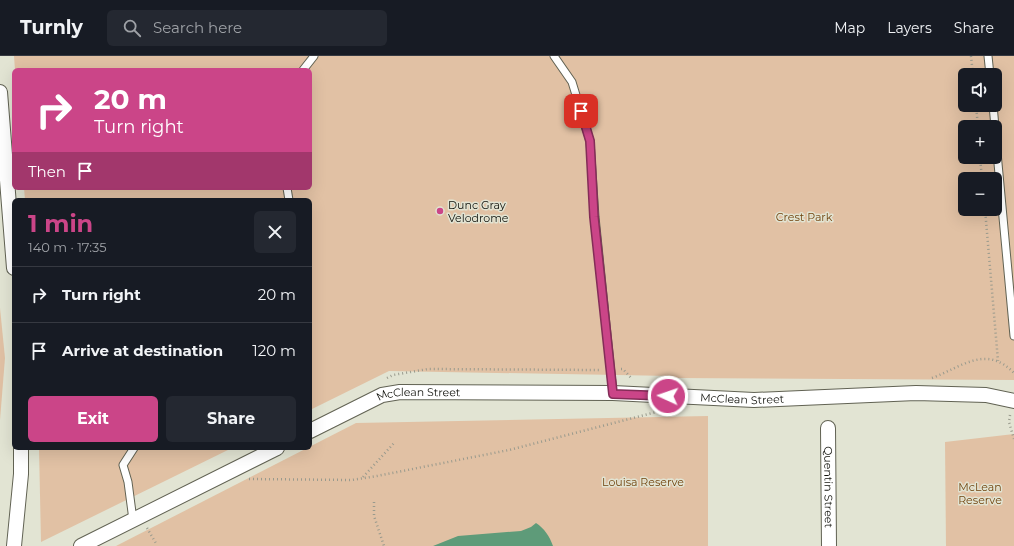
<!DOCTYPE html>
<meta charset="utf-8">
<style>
body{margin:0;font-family:Montserrat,sans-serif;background:#242831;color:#f1f3f6;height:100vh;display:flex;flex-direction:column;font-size:15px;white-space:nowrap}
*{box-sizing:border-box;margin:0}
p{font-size:13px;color:#9ea1a6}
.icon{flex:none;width:22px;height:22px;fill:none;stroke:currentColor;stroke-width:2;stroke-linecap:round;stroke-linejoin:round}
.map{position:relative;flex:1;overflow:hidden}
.drawer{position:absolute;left:12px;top:142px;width:300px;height:252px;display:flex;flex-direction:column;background:#171b24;border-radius:6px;box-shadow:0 4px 16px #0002}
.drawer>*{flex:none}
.hud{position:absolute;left:12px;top:12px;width:300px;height:122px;border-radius:6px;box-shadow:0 4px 16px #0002;background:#cb4588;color:#fff;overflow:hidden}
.buttons{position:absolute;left:958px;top:12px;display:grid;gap:8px}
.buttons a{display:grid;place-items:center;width:44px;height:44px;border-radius:6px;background:#171b24;box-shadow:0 4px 16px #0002;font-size:20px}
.pin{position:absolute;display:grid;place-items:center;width:34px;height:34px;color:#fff;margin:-17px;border-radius:8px;box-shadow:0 2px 6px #0006}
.me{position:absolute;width:44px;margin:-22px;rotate:273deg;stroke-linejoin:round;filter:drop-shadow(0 0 3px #0008)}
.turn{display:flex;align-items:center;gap:14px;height:84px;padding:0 16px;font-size:18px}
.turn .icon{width:52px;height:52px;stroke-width:2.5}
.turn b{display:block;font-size:28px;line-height:34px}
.then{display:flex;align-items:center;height:38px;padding:0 16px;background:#0003;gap:8px;font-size:15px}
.round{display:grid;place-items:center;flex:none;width:42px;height:42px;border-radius:6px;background:#242831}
.summary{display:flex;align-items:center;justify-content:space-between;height:68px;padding:0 16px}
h1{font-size:24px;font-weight:700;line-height:30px;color:#cb4588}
.cta{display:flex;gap:8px;margin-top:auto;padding:8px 16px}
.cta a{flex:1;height:46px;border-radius:6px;background:#cb4588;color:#fff;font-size:16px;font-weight:700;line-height:46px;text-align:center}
.cta a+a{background:#242831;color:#f1f3f6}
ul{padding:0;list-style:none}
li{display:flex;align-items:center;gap:12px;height:56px;padding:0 16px;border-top:1px solid #363941}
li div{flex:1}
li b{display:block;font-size:15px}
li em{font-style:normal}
header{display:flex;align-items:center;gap:24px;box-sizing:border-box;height:56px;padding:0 20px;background:#171b24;border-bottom:1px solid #363941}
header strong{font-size:19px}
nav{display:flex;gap:22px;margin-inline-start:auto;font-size:14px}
.search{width:280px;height:36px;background:#242831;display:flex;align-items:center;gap:10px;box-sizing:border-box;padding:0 14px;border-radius:6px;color:#9ea1a6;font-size:15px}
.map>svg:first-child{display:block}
.green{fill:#e1c1a4;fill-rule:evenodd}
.water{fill:#5e9b79}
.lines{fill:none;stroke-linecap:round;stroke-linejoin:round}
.service-casing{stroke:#616253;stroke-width:9}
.minor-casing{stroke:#616253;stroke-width:16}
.path{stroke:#999a8d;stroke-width:2.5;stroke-dasharray:1 3;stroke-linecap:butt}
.service{stroke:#fff;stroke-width:7}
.minor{stroke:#fff;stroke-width:14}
.route-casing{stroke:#842d58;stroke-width:10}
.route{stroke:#cb4588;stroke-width:7}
.poi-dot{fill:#cb4588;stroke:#e2e4d3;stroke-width:1.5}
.labels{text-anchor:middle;stroke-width:3;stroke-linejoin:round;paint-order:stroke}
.poi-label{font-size:11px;fill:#11120c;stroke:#e2e4d3;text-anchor:start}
.park-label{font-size:11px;fill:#71440e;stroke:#e2e4d3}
.street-label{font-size:11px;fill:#11120c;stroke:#e2e4d3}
</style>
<header>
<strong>Turnly</strong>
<div class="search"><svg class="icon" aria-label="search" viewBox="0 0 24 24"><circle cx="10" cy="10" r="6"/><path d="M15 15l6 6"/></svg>Search here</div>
<nav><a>Map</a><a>Layers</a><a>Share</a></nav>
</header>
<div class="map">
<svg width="1014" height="490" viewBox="0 0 1014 490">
<rect width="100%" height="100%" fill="#e2e4d3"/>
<!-- green -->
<g class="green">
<path d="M14,0H1014V324L674,322L672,320L389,315L310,354V144H25L24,132H310V14H15ZM965,19H995V49H965ZM965,71H995V101H965ZM965,123H995V153H965Z"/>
<polygon points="0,252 5,302 0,364"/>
<polygon points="708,360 708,490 116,490 356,367"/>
<polygon points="1014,378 1014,490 946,490 945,386"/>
<polygon points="39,392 232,392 41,486"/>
</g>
<!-- water -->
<path class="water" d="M536,467C544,472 550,481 553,490H433L458,480L521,475L531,471Z"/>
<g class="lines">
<defs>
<g id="service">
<polyline points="554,0 572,26 590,85 595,161 613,337"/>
<polyline points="988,0 990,19"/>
<polyline points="303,14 314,0"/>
<polyline points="993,49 995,71"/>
<polyline points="995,75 1014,280"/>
<polyline points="287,132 289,144"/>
<polyline points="133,464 128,426 123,409 134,392"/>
</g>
<g id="minor">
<polyline points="0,36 14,212"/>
<path id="s1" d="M828,372L829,490"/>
<path id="s2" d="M310,375L382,339L400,336L613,337L754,344L916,337L986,339L1014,345"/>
<polyline points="14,490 21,418 21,392"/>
<polyline points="81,490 277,392"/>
</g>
</defs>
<!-- service casing -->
<use href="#service" class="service-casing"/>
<!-- minor casing -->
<use href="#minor" class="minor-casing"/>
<!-- path -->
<g class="path">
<polyline points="971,0 973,19"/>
<polyline points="976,49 978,71"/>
<polyline points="980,101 982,123"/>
<polyline points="985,153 998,305"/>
<polyline points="621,313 623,313 632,323"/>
<polyline points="387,322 393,319 428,313 600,314"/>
<path d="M932,322C962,311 986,288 1014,317"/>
<polyline points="1010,359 1009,366 1014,383"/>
<polyline points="363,421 395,386"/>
<polyline points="249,423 352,424 377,420 509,394 660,355"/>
<polyline points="374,446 374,460 384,490"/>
<polyline points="147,472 157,489"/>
</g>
<!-- service -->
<use href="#service" class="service"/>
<!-- minor -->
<use href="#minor" class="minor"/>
</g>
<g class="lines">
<defs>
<polyline id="route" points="581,55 590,85 594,161 613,338 668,340"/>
</defs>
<!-- route casing -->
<use href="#route" class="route-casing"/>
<!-- route -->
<use href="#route" class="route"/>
</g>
<!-- markers -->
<circle class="poi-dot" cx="440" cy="155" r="4"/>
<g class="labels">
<!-- poi labels -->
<g class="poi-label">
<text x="448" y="153">Dunc Gray<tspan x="448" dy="13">Velodrome</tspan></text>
</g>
<!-- park labels -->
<g class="park-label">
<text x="804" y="165">Crest Park</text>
<text x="643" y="430">Louisa Reserve</text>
<text x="980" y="435">McLean<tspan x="980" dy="13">Reserve</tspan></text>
</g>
<!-- street labels -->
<g class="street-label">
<text dy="4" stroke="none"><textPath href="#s2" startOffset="117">McClean Street</textPath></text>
<text dy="4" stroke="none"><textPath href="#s2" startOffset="441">McClean Street</textPath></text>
<text dy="4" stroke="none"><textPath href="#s1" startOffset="59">Quentin Street</textPath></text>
</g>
</g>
</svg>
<div class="buttons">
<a><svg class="icon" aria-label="sound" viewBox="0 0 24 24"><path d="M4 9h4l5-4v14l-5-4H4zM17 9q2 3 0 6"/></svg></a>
<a>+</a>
<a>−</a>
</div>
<div class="pin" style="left:581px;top:55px;background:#d93025"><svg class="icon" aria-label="arrive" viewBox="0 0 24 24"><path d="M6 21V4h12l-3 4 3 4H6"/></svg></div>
<svg class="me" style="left:668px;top:340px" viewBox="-20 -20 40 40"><circle r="17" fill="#cb4588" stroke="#fff" stroke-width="3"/><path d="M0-11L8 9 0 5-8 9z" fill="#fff"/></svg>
<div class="hud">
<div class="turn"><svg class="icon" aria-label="right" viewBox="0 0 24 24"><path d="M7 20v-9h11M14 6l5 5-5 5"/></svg><div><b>20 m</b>Turn right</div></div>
<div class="then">Then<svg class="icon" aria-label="arrive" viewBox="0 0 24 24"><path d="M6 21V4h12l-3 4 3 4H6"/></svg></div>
</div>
<section class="drawer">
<div class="summary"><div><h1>1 min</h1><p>140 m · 17:35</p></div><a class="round"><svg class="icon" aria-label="close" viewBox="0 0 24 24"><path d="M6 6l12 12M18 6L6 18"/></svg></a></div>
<ul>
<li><svg class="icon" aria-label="right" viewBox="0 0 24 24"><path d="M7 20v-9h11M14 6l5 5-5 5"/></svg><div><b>Turn right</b></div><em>20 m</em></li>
<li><svg class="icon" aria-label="arrive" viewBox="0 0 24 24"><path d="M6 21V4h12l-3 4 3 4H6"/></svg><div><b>Arrive at destination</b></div><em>120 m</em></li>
</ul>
<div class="cta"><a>Exit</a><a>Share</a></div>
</section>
</div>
